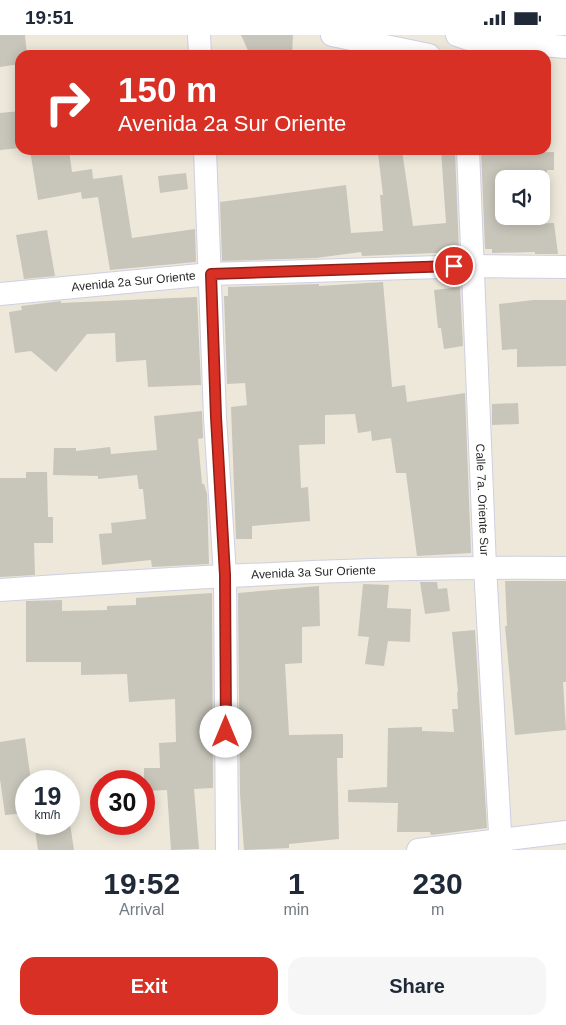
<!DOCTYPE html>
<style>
body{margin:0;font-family:Arial,sans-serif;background:#f6f6f7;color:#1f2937;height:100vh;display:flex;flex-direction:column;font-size:19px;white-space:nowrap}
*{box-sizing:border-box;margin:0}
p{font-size:16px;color:#747a83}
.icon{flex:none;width:28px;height:28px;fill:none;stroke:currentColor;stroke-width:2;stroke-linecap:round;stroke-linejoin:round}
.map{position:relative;height:815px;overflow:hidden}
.panel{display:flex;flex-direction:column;background:#fff;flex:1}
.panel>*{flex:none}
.guide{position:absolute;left:15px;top:15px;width:536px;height:105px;border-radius:15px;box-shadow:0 2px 12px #0003;background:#d93025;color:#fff;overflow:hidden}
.tools{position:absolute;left:495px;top:135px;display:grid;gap:10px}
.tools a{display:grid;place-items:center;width:55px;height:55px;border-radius:10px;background:#fff;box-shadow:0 2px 12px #0003;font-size:25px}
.speed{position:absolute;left:15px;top:735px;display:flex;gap:10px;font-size:25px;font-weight:700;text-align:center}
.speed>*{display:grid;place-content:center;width:65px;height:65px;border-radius:50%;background:#fff;box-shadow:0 2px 12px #0003;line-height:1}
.speed small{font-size:12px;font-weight:400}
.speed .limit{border:8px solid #d22;background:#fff;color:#111}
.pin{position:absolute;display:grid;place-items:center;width:42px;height:42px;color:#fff;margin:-21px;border:2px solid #fff;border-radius:50%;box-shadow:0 1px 5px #0007}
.me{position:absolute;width:55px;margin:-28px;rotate:0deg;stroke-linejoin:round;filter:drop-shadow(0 0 4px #0008)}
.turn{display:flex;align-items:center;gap:18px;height:105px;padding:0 20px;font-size:22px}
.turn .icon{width:65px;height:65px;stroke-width:2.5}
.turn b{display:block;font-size:35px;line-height:42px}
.eta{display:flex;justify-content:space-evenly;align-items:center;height:85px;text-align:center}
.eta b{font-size:30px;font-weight:800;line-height:35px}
.primary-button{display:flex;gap:10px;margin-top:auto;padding:10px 20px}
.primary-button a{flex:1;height:58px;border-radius:15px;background:#d93025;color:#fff;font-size:20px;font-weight:800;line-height:58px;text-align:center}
.primary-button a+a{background:#f6f6f7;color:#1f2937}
.status{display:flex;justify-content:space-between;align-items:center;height:35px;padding:0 25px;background:#fff;direction:ltr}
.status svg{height:14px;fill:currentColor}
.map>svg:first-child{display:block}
.building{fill:#c8c5ba}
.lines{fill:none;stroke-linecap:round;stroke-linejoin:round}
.minor-casing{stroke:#cfcfe3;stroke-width:24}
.minor{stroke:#fff;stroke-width:22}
.route-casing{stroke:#8d1f18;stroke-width:12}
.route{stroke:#d93025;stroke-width:9}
.labels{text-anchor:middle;stroke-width:4;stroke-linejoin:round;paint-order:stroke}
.street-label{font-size:12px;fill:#292929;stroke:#fff}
</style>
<div class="status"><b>19:51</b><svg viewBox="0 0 49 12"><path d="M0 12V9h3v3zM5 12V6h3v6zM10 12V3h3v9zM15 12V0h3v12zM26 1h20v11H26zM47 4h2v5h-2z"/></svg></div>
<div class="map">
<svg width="566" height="815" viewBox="0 0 566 815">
<rect width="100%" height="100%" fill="#ede8da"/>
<!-- building -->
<g class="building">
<polygon points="0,0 25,0 27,20 20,20 20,29 0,32"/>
<polygon points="241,0 293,0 292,20 250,20"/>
<polygon points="20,76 20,113 0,115 0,78"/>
<polygon points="30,115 69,115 72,137 92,134 93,144 122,140 132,203 195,194 196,227 110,235 98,162 82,164 81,157 38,165"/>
<polygon points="402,115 413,191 446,188 441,115 455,115 459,217 362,221 361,217 316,223 222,226 220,167 346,150 351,198 383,196 380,160 383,160 378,118"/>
<polygon points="481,115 516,115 516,118 554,117 554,135 547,135 547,144 504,144 504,181 527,181 528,189 554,188 558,219 535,219 535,217 492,218 492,214 485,214"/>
<polygon points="186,138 188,154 160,158 158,141"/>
<polygon points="47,195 55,241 24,244 16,200"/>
<polygon points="383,247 392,352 405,350 407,367 465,358 471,518 417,521 406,438 396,438 391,403 372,406 371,396 358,398 355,379 325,380 325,409 299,410 301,453 308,452 310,486 252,491 252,504 236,504 231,372 247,370 245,348 227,349 224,261 228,261 228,252 319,249 319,251"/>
<polygon points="460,252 463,311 444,314 441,293 438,293 434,255"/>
<polygon points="197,262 201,350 148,352 146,325 116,327 115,298 87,299 56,337 31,316 15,318 9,277 22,275 21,271 61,266 61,268"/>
<polygon points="533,265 566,265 566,331 517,332 517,314 502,315 499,269"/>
<polygon points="518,368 519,389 492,390 492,369"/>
<polygon points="202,376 203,403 198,404 202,449 204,449 207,459 209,529 152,532 151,525 102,530 99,499 112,498 111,488 146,484 143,454 139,454 137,440 98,444 98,441 53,440 54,413 76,413 76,416 110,412 111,419 157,415 154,381"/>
<polygon points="26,437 47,437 48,482 53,482 53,508 34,508 35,540 0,542 0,443 26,443"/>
<polygon points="505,546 566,546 566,647 563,647 566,695 515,700 505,591 507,591"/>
<polygon points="420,547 437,547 438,554 447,553 450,576 425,579"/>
<polygon points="363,549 389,550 387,573 411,574 410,607 388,606 384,631 365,629 369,602 358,601"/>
<polygon points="319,551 320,591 302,592 302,628 285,629 289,700 343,699 343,723 337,723 339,804 289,809 289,813 244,815 240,758 238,558"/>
<polygon points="212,558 213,753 194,754 199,814 171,815 167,755 144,756 144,733 160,733 159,708 176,707 175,664 129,667 127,639 81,640 81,627 26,627 26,566 62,565 62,576 107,575 107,571 136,570 136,563"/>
<polygon points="475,595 487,793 431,800 430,797 397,797 398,768 348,767 348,755 387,752 388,693 422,692 422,696 454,697 452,674 458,674 457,657 458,657 452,597"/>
<polygon points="25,703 31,746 26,746 26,778 5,780 0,744 0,707"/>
<polygon points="34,789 70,789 74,815 38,815"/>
</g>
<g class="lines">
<defs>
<g id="minor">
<polyline points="199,0 200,20"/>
<polyline points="332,0 429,20"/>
<polyline points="457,0 469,4 566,12"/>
<polyline points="205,115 215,382 225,540 227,815"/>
<path id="s1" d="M468,115L485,532L501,815"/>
<path id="s2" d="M0,259L211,239L473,231L566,232"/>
<path id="s3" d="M0,555C189,542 377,531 566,533"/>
<polyline points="418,815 566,797"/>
</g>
</defs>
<!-- minor casing -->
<use href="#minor" class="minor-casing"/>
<!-- minor -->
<use href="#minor" class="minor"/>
</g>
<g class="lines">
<defs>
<polyline id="route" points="226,697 225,540 216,382 211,239 454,231"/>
</defs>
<!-- route casing -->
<use href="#route" class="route-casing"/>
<!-- route -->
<use href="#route" class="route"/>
</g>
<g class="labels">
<!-- street labels -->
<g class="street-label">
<text dy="4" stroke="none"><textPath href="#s2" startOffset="134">Avenida 2a Sur Oriente</textPath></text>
<text dy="4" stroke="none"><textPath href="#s1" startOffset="350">Calle 7a. Oriente Sur</textPath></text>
<text dy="4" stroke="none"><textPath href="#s3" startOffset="314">Avenida 3a Sur Oriente</textPath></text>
</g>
</g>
</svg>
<div class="tools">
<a><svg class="icon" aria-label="sound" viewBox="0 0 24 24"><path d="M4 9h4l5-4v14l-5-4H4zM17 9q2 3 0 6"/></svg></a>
</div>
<div class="speed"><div>19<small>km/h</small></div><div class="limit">30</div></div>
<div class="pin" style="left:454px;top:231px;background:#d93025"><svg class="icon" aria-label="arrive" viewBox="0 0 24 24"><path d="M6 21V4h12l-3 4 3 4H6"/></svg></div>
<svg class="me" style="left:226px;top:697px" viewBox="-20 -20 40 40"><circle r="19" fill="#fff"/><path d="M0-13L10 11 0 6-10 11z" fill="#d93025"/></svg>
<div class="guide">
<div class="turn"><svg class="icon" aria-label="right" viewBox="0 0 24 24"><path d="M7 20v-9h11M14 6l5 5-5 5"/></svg><div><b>150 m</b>Avenida 2a Sur Oriente</div></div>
</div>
</div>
<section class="panel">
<div class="eta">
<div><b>19:52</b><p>Arrival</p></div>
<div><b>1</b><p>min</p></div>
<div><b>230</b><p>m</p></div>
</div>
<div class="primary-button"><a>Exit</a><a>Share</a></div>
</section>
